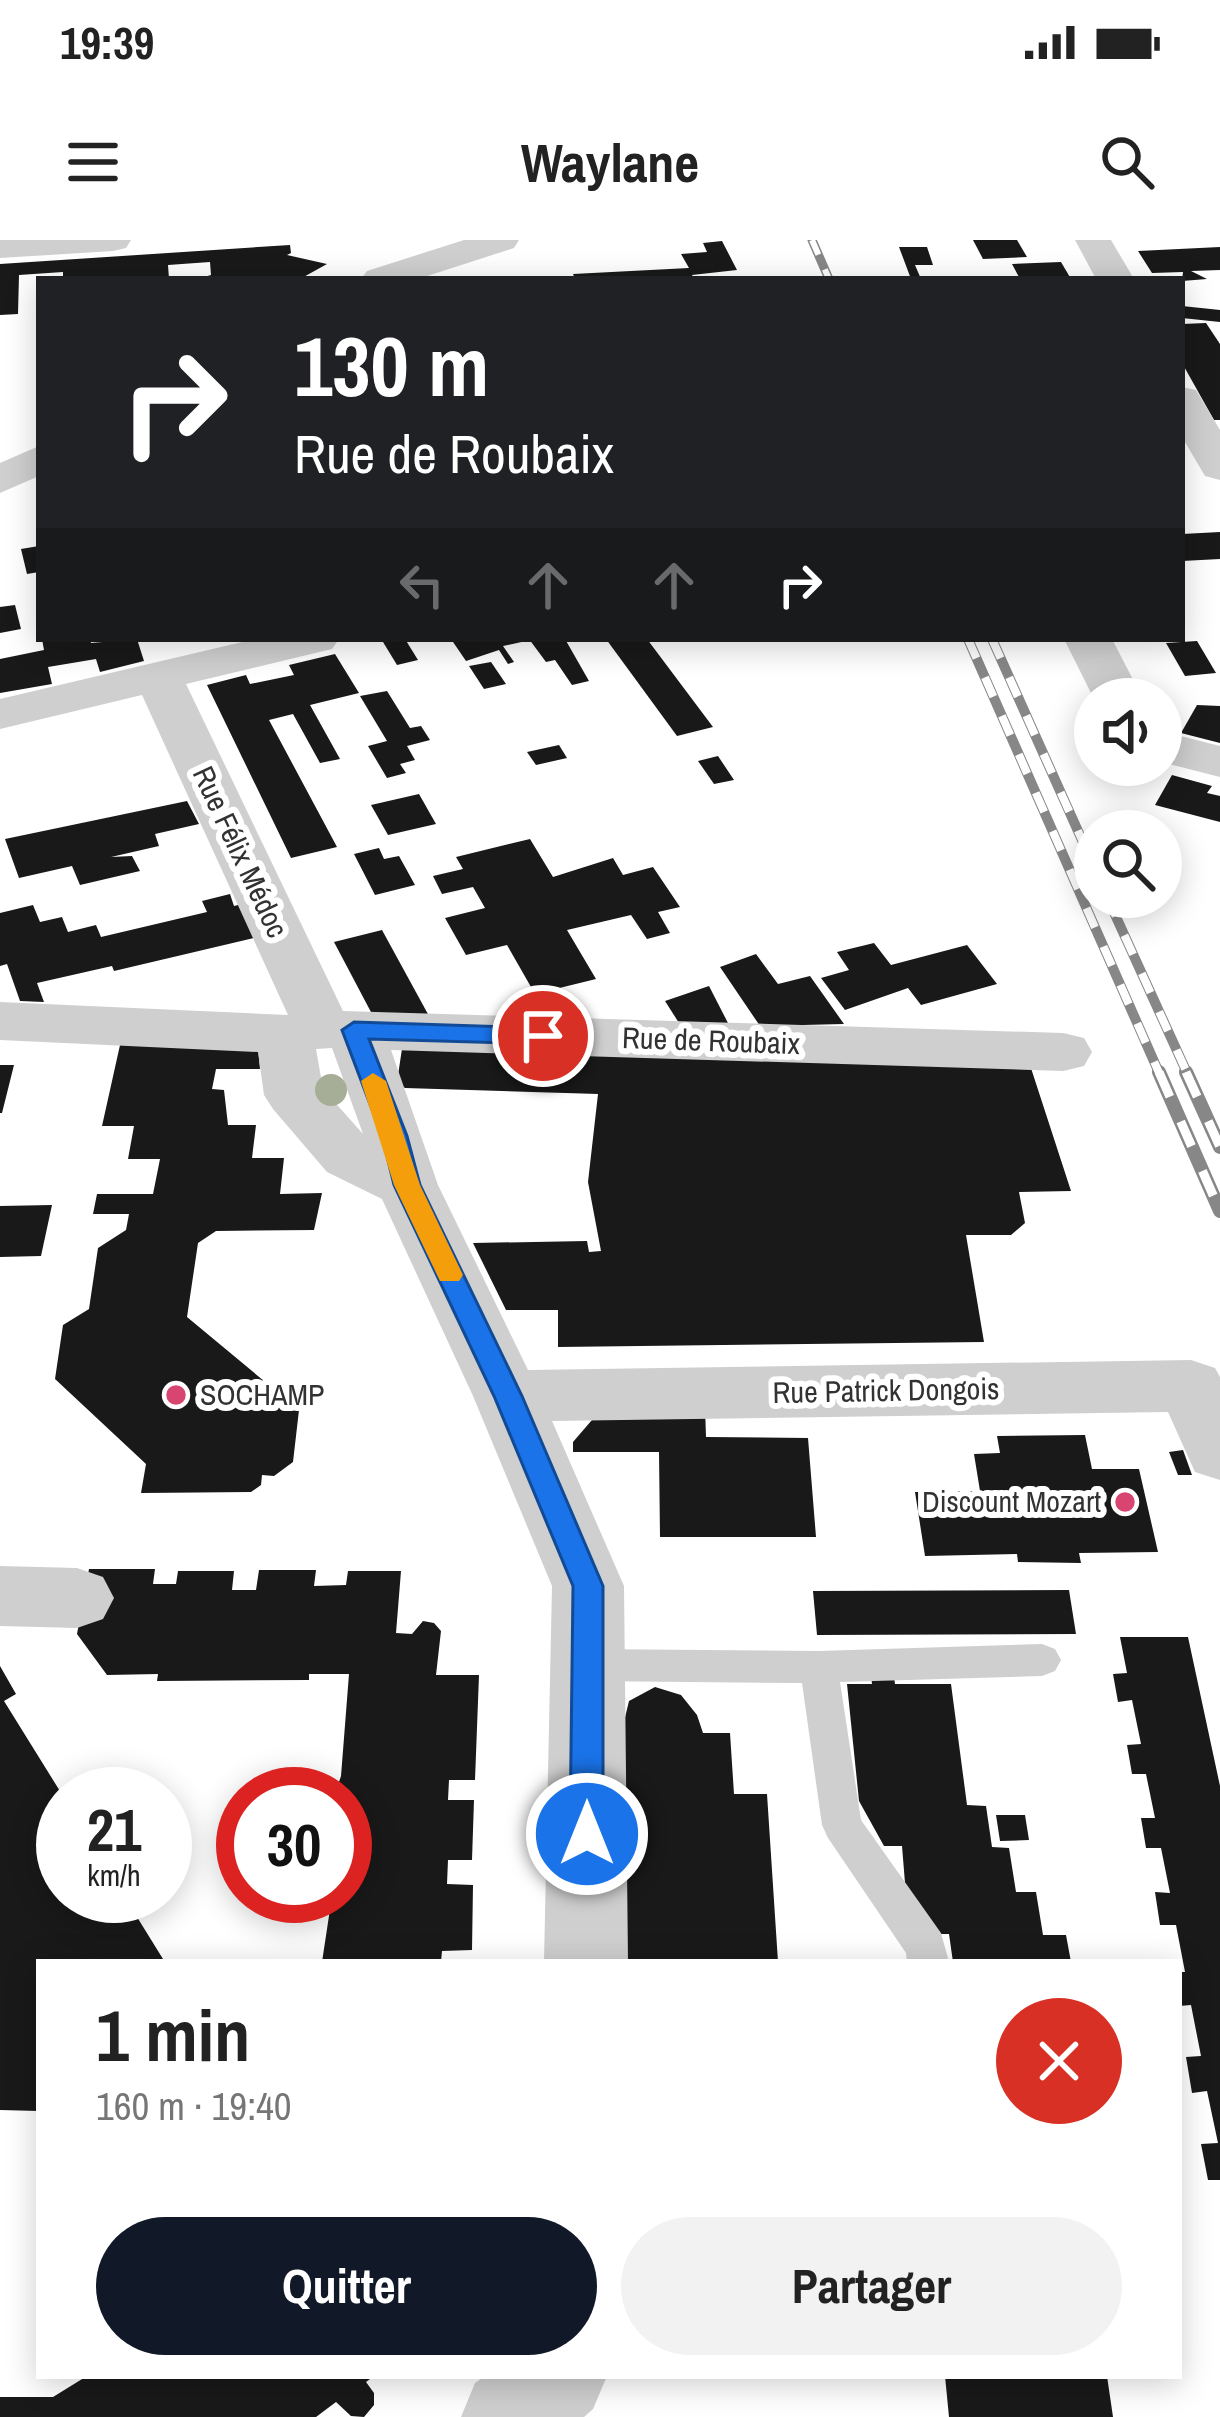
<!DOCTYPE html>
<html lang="fr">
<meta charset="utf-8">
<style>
body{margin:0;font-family:"Archivo Narrow",sans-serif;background:#f2f2f2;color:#222;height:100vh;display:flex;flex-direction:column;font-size:45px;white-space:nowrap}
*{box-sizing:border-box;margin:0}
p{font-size:39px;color:#767676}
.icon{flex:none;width:66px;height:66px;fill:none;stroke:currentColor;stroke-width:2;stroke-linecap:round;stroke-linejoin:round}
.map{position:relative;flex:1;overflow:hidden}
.sheet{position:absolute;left:36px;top:1719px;width:1146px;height:420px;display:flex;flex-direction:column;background:#fff;border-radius:0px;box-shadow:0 6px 30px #0003}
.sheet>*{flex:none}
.hud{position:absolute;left:36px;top:36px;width:1149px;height:366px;border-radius:0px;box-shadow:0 6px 30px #0003;background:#202124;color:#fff;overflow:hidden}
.controls{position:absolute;left:1074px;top:438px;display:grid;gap:24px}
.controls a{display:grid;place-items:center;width:108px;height:108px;border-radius:50%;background:#fff;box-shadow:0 6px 30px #0003;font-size:60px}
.speed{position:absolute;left:36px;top:1527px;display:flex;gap:24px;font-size:60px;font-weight:700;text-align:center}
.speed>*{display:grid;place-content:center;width:156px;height:156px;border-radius:50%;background:#fff;box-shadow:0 6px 30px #0003;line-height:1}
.speed small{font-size:30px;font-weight:400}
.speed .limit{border:18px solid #d22;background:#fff;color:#111}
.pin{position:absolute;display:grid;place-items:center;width:102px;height:102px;color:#fff;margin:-51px;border:6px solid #fff;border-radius:50%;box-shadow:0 3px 12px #0007}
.me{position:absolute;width:132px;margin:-66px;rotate:0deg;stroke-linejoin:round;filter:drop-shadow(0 0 9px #0008)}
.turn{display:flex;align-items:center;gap:42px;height:252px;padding:0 60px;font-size:54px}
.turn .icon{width:156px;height:156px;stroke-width:2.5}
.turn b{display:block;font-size:84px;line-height:102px}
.lanes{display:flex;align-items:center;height:114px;padding:0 60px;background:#0003;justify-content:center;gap:60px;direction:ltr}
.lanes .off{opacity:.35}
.round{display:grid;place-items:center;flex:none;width:126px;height:126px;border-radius:63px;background:#f2f2f2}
.overview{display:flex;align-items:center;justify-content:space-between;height:204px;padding:0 60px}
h1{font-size:72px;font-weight:700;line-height:90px}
.primary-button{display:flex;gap:24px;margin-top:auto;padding:24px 60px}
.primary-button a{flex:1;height:138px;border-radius:72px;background:#111827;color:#fff;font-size:48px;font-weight:700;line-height:138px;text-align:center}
.primary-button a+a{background:#f2f2f2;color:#222}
.status{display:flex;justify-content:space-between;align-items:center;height:84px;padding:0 60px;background:#fff;direction:ltr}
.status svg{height:33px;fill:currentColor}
header{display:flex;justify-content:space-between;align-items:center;height:156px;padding:0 60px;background:#fff;font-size:54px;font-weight:700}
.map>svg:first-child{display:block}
.building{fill:#191919}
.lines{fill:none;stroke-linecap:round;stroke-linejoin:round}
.lane{fill:#cfcfcf;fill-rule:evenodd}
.street{fill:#cfcfcf;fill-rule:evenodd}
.rail-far2-casing{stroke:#878787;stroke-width:9}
.rail-far1-casing{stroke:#878787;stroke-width:10}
.rail-casing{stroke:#878787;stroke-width:14}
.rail-far2{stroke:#fff;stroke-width:6;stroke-dasharray:16;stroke-linecap:butt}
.rail-far1{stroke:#fff;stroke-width:8;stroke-dasharray:21;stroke-linecap:butt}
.rail{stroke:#fff;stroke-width:9;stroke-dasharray:27;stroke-linecap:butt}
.tree{fill:#a6ae97}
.route{fill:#1a73e8;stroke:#114b97;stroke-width:3}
.slow{fill:#f59e0b}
.poi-dot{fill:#d84571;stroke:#fff;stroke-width:4.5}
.labels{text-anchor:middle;stroke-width:12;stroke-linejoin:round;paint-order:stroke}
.street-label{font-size:30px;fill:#323232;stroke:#fff}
.poi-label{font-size:30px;fill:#323232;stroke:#fff;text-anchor:start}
</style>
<div class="status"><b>19:39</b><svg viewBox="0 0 49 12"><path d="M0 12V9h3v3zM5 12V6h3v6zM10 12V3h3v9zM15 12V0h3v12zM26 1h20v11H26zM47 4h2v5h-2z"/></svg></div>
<header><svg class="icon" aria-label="menu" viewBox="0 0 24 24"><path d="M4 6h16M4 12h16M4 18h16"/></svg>Waylane<svg class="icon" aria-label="search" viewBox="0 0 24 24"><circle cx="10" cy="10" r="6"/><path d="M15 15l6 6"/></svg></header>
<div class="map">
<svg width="1220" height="2177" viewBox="0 0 1220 2177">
<rect width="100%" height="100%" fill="#fff"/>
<!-- building -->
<g class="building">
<polygon points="973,0 1017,0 1027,17 983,19"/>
<polygon points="722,1 737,30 692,35 694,39 575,39 573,34 689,28 681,14 707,12 703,3"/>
<polygon points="290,5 291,13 287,15 327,24 300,39 197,39 211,35 210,22 168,25 169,39 63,39 63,32 19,35 18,74 0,75 0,24"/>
<polygon points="899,7 927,7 933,25 915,25 921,39 911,39"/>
<polygon points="1220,7 1220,30 1191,31 1207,39 1182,41 1183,32 1152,33 1138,11"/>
<polygon points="1061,22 1071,39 1020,39 1012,24"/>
<polygon points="1182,66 1220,70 1220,82 1182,78"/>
<polygon points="1206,83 1220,104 1220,180 1214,180 1182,123 1182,84"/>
<polygon points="1220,292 1220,319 1182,321 1182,294"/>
<polygon points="39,306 39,332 27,334 21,309"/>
<polygon points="15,365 21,389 0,393 0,367"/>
<polygon points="42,399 90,399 91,403 137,399 144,421 100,432 96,419 48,427 52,444 0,453 0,419 44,410"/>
<polygon points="395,399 405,399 418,420 397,425 383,402"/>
<polygon points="451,399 525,399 526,401 503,406 514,422 508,424 499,410 466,421"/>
<polygon points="529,399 565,399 589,441 572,445 555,420 546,422"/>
<polygon points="606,399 647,399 713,487 677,496"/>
<polygon points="1197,401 1216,433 1185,436 1166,403"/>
<polygon points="335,414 359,453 310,465 340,519 320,523 293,474 269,480 337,607 291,618 207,445 246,435 250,444 294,435 289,425"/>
<polygon points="491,422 506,444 484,449 469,426"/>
<polygon points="387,451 410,488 421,486 430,500 407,506 415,520 400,524 406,533 387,538 368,506 387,501 360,456"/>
<polygon points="1197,465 1220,466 1220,503 1181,493"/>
<polygon points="559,505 567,518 536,525 527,512"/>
<polygon points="718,516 734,540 714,544 698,521"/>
<polygon points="1172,535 1212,546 1207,553 1220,556 1220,582 1155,565"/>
<polygon points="419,554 436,584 388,595 371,565"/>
<polygon points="187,561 199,584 155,594 159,606 111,617 132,616 140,631 80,645 72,626 19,638 5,599"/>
<polygon points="530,599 553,637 613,618 623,635 653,627 680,667 658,672 670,693 647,699 631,675 567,690 596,739 535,754 507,705 466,715 445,678 485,668 473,647 442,654 433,636 463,629 456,617"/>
<polygon points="379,608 384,619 399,616 415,645 375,655 354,614"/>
<polygon points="230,654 234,666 242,664 258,697 114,731 112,726 37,743 44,762 20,761 7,724 0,726 0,673 33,665 40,682 62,677 68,692 96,685 101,697 207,672 202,661"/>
<polygon points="382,690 429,776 372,774 334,702"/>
<polygon points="874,703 891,725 967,705 997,744 921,765 908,748 845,770 821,738 849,730 837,712"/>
<polygon points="756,714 778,744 810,736 844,784 760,786 720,727"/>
<polygon points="709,746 729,785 679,783 665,761"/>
<polygon points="122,796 258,807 260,829 216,829 212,849 224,850 228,885 256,885 252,918 284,918 280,954 322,953 314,990 216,991 198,1003 187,1077 299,1170 293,1222 274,1236 262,1235 261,1245 251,1252 141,1253 146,1224 55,1139 63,1085 89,1069 98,1008 126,990 129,974 93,974 97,954 153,954 160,919 128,919 134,886 102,886"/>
<polygon points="403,802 1029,822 1071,951 1019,952 1025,983 1011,995 966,995 984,1102 558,1107 558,1070 506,1070 473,1003 587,1001 589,1012 601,1011 588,942 598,854 405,848 397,842"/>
<polygon points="0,825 14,825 2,873 0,873"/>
<polygon points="52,965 41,1016 0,1017 0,966"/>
<polygon points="604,1166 705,1167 706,1197 808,1198 816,1297 660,1297 659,1212 573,1212 573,1202"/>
<polygon points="1085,1195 1092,1229 1139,1229 1158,1312 1079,1313 1081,1323 1018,1322 1017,1314 925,1316 915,1252 980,1251 974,1214 1000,1213 997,1196"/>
<polygon points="1183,1210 1192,1235 1178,1235 1169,1212"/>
<polygon points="89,1329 155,1329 153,1344 176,1344 178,1331 234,1331 232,1350 256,1350 259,1330 316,1330 314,1346 346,1345 348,1331 401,1331 396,1393 412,1394 423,1381 434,1383 441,1391 436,1435 479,1435 475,1540 449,1540 448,1560 474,1560 472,1620 448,1620 447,1644 473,1645 472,1710 442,1711 441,1722 322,1722 332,1656 345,1656 345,1554 335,1554 341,1536 349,1434 309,1434 309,1440 157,1441 158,1434 107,1435 77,1394"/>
<polygon points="1069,1350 1076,1394 817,1395 813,1351"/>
<polygon points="1120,1397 1188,1397 1220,1546 1220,1940 1208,1940 1201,1904 1218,1903 1207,1851 1192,1853 1186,1817 1201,1816 1191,1765 1179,1766 1179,1732 1185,1732 1176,1685 1160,1685 1155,1652 1170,1653 1161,1608 1146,1608 1141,1578 1155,1578 1146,1534 1132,1534 1127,1505 1141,1504 1132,1460 1118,1462 1113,1434 1127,1433"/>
<polygon points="0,1426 16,1454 4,1461 63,1556 63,1656 124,1656 163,1719 39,1722 39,1871 0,1870"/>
<polygon points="871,1436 894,1436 895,1444 951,1444 967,1565 986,1566 992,1607 1009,1608 1016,1652 1036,1652 1043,1695 1066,1695 1071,1722 953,1722 949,1694 932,1694 905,1643 902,1606 884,1606 859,1561 847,1444 872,1444"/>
<polygon points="655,1447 681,1455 697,1475 703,1493 730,1493 734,1554 767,1554 778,1722 625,1722 621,1494 629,1461"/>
<polygon points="996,1575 1025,1575 1029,1600 1000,1601"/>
<polygon points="87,2136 374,2136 366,2142 374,2153 374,2165 364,2177 351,2176 336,2162 316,2177 0,2177 0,2157 53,2157"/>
<polygon points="945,2136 1107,2136 1113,2177 949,2177"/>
</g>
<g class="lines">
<!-- lane -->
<polygon class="lane" points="1042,1404 1055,1409 1061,1420 1055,1431 1042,1436 840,1442 861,1580 941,1693 949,1722 907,1722 906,1713 828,1598 822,1585 802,1443 587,1441 574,1436 568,1425 574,1414 587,1409 819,1411"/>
<!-- street -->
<g class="street">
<polygon points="0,0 131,0 126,8 113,11 0,18"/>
<polygon points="464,0 519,0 514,8 418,39 361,39 367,31"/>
<polygon points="1075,0 1111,0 1134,39 1096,39"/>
<polygon points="1182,147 1196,150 1220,190 1220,240 1205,236 1182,197"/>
<polygon points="39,206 39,236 0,253 0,223"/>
<path d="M255,399H339L332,409L186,444L343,771L1063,793L1084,798L1092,812L1084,826L1063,831L391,810L438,945L528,1130L1191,1120L1215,1128L1220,1137V1240L1195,1232L1168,1172L552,1181L624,1346L628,1722H544L552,1346L473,1156L382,959L327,932L273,869L264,855L258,812L0,800V762L288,775L142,455L0,489V459ZM332,808L363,894L323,849L316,809Z"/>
<polygon points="1064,399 1112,399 1143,459 1095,461"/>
<polygon points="1161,491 1220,506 1220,537 1161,522"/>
<polygon points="0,1326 77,1328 103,1337 114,1358 103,1379 77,1388 0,1386"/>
<polygon points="485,2136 607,2136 593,2169 584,2177 461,2177 475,2143"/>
</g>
<defs>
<polyline id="rail-far2" points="812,0 829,39"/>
<g id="rail-far1">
<polyline points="968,399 1160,835"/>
<polyline points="992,399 1095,629"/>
<polyline points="1107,657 1188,835"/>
</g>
<g id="rail">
<polyline points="1159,832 1220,971"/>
<polyline points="1186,832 1220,907"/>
</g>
</defs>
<!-- rail-far2 casing -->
<use href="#rail-far2" class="rail-far2-casing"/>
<!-- rail-far1 casing -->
<use href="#rail-far1" class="rail-far1-casing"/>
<!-- rail casing -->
<use href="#rail" class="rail-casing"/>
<!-- rail-far2 -->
<use href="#rail-far2" class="rail-far2"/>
<!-- rail-far1 -->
<use href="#rail-far1" class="rail-far1"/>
<!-- rail -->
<use href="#rail" class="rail"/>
</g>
<!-- trees -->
<circle class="tree" cx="331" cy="850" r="16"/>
<!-- route -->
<polygon class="route" points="354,782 543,788 555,796 543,804 369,799 407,896 420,945 522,1156 603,1346 603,1594 598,1605 587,1609 575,1605 570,1594 573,1346 494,1156 394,945 382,896 342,790"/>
<!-- slow -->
<polygon class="slow" points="373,833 386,841 420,945 463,1035 459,1041 440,1041 394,945 361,841"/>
<!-- markers -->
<g class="poi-dot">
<circle cx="176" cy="1155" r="12"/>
<circle cx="1125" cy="1262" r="12"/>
</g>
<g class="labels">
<!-- street labels -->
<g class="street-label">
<text transform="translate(240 612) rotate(65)" y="10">Rue Félix Médoc</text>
<text transform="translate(711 801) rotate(2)" y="10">Rue de Roubaix</text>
<text transform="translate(886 1151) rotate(-1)" y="10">Rue Patrick Dongois</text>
</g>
<!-- poi labels -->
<g class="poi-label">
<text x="200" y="1165">SOCHAMP</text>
<text x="1101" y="1272" text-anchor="end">Discount Mozart</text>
</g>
</g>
</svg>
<div class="controls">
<a><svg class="icon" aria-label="sound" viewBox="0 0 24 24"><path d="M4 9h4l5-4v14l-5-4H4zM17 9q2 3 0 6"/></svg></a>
<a><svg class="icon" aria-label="search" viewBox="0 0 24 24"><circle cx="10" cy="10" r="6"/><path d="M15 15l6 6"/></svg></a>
</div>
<div class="speed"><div>21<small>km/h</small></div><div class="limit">30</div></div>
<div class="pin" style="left:543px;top:796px;background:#d93025"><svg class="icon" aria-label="arrive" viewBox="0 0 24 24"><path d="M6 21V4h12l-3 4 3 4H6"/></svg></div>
<svg class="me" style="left:587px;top:1594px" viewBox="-20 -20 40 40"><circle r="17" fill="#1a73e8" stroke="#fff" stroke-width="3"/><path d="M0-11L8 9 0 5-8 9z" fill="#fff"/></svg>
<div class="hud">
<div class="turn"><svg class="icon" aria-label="right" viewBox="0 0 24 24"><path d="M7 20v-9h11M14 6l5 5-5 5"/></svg><div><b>130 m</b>Rue de Roubaix</div></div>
<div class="lanes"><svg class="icon off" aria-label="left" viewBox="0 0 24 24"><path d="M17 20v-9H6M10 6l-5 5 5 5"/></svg><svg class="icon off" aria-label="ahead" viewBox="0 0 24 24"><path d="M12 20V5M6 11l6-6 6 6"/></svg><svg class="icon off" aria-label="ahead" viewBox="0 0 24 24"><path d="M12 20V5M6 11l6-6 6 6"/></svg><svg class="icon" aria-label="right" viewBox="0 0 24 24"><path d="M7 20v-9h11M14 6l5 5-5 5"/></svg></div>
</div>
<section class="sheet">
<div class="overview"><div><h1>1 min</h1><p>160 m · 19:40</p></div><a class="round" style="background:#d93025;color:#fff"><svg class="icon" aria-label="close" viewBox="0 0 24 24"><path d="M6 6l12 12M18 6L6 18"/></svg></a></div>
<div class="primary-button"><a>Quitter</a><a>Partager</a></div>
</section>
</div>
